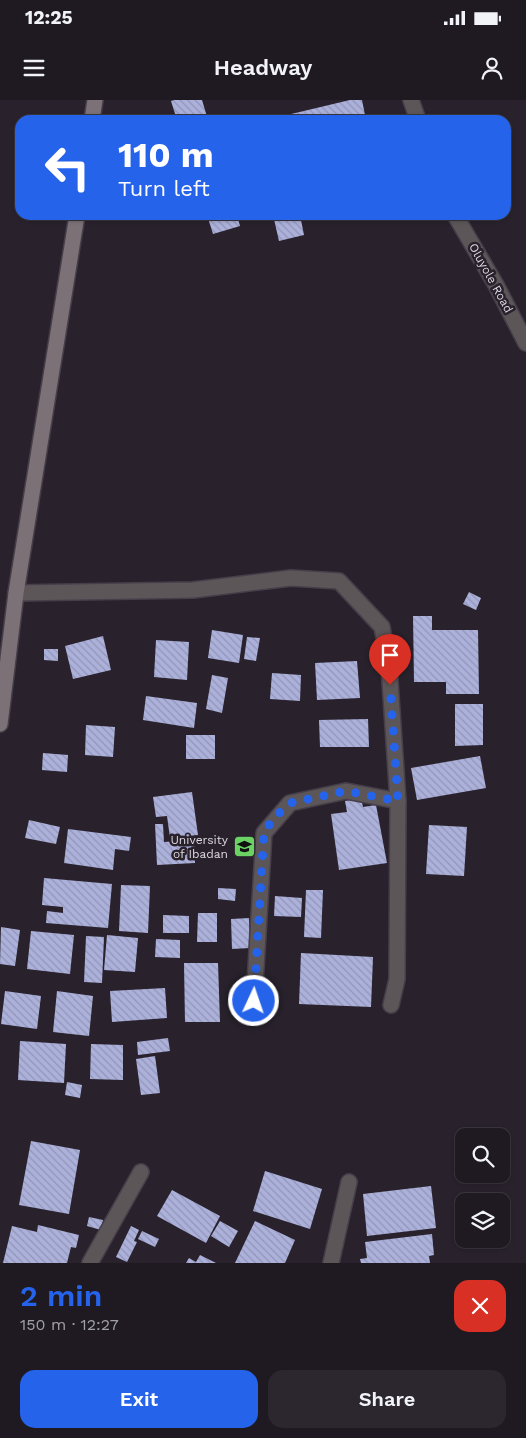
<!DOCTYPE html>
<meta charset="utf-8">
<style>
body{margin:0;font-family:"Work Sans",sans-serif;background:#2c272f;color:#f1f3f6;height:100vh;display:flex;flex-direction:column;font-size:19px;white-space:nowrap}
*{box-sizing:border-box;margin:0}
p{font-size:16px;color:#a1a1a5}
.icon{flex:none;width:28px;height:28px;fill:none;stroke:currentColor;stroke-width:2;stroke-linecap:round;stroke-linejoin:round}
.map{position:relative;height:1163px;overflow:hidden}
.details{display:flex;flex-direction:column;background:#1f1a22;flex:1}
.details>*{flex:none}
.guide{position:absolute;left:15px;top:15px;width:496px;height:105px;border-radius:15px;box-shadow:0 1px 4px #0004,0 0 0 1px #3c3840;background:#2563eb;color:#fff;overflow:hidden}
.fabs{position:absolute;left:455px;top:1028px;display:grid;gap:10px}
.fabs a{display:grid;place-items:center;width:55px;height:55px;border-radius:10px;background:#1f1a22;box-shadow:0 1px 4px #0004,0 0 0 1px #3c3840;font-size:25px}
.pin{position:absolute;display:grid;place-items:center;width:42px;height:42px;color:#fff;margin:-51px -21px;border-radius:50% 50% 50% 0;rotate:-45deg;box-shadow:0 0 5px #0007}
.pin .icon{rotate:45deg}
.me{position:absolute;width:55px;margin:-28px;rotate:3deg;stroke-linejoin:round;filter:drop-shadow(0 0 4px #0008)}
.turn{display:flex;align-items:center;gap:18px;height:105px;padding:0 20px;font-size:22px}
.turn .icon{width:65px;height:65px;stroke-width:2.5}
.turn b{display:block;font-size:35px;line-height:42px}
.round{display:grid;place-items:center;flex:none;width:52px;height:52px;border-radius:15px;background:#2c272f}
.head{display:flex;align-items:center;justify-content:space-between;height:85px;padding:0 20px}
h1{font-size:30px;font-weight:600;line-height:38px;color:#2563eb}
.action{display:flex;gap:10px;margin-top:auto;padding:10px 20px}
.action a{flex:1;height:58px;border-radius:15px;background:#2563eb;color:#fff;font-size:20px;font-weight:600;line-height:58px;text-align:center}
.action a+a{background:#2c272f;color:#f1f3f6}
.status{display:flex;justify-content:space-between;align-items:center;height:35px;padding:0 25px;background:#1f1a22;direction:ltr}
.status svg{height:14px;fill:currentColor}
header{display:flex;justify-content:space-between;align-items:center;height:65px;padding:0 20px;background:#1f1a22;font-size:22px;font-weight:600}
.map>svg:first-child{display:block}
.building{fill:url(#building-back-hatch)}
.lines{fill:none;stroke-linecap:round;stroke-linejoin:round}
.street-casing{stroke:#463f4a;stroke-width:18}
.secondary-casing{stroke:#463f4a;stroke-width:18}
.street{stroke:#5d5659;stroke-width:15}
.secondary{stroke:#7c7176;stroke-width:15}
.route{stroke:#2563eb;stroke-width:9;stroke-dasharray:0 16.2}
.labels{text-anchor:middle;stroke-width:5;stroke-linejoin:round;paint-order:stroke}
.street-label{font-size:12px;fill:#dedae1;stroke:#29222d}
.poi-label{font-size:12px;fill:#dedae1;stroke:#29222d;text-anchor:end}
</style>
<div class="status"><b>12:25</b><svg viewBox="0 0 49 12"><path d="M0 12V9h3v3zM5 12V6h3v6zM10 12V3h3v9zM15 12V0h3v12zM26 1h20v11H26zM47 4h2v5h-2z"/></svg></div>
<header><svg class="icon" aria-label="menu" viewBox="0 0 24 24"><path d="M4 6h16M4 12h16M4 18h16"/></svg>Headway<svg class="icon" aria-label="person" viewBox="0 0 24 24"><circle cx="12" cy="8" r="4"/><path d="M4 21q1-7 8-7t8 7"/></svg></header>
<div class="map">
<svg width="526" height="1163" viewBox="0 0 526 1163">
<defs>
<pattern id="building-back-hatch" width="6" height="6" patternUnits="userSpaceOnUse" patternTransform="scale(1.25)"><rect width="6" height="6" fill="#acb1db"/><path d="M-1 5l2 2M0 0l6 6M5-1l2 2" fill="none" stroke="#9295b5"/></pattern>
</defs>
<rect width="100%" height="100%" fill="#29222d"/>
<!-- building -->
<g class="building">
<polygon points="174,0 202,0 208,20 177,20 171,1"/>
<polygon points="350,0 362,0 366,20 266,20"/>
<polygon points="207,115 237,115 240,126 213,134"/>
<polygon points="273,115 319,115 319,116 301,120 304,135 279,141"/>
<polygon points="469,492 481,498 476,510 463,504"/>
<polygon points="413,516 432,516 432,530 478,530 479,594 446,594 446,582 414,582"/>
<polygon points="212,530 243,535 239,563 208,558"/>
<polygon points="103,536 111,570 73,579 65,546"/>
<polygon points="247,537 260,538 256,561 244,559"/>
<polygon points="156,540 189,542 187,580 154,577"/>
<polygon points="44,549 58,549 58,561 44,560"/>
<polygon points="357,561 360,598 317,600 315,563"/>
<polygon points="272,573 301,575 300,601 270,599"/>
<polygon points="212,575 228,578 222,613 206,609"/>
<polygon points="146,596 197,603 194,628 143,620"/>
<polygon points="455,604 483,604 483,645 455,646"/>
<polygon points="368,619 369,647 320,647 319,620"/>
<polygon points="86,625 115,627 113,657 85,655"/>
<rect x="186" y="635" width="29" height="24"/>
<polygon points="43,653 68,655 67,672 42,670"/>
<polygon points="480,656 486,688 417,700 411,668"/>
<polygon points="192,692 198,735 170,738 167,716 156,717 153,697"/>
<polygon points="361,698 363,707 376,705 387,763 339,770 331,714 347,712 345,701"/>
<polygon points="29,720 60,727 56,744 25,738"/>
<polygon points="155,724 163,724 164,742 194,740 195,763 157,765"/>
<polygon points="429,725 467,727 464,776 426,774"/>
<polygon points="68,729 131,737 129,751 115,749 113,770 64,763"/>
<polygon points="44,778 112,784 108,828 46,823 47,811 63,813 63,807 42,805"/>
<polygon points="121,785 150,786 148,833 119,831"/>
<polygon points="218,788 236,789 235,801 218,799"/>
<polygon points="306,790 323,790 321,838 304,837"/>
<polygon points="275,796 302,798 301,817 274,816"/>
<polygon points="198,813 217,813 217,842 197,842"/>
<polygon points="163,815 189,816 189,833 163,833"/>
<polygon points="249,818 250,848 232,849 231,819"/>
<polygon points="1,827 20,830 15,866 0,864"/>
<polygon points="31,831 74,835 70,874 27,869"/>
<polygon points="107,835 138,838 135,872 104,870"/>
<polygon points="86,836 104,837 102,883 84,882"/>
<polygon points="156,839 180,840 180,858 155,857"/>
<polygon points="301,853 373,857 371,907 299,904"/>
<polygon points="184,863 218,863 220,922 185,922"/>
<polygon points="165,888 167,918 112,922 110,891"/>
<polygon points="5,891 41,896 37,929 1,924"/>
<polygon points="57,891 93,896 89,936 53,932"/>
<polygon points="168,938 170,951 138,955 137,942"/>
<polygon points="20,941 66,944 64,983 18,980"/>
<polygon points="91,944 123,945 123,980 90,979"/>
<polygon points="155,956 160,993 141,995 136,959"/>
<polygon points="67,982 82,985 80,998 65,995"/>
<polygon points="31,1041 80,1050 69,1114 19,1105"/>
<polygon points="265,1071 322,1089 310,1129 253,1111"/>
<polygon points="431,1086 436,1128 367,1136 363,1094"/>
<polygon points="172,1090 220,1116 206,1143 157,1116"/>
<polygon points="89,1117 103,1120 101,1130 87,1126"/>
<polygon points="220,1121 238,1131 229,1147 211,1136"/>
<polygon points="255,1121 295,1140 285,1163 235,1163"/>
<polygon points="38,1125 79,1135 76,1148 71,1147 67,1163 3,1163 12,1126 37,1132"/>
<polygon points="131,1126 139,1130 134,1141 137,1142 127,1162 116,1157"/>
<polygon points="142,1131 159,1139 155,1147 138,1139"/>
<polygon points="432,1134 434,1155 429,1156 430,1163 361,1163 360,1159 367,1158 365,1142"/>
<polygon points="200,1155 216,1163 186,1163 189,1158 196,1162"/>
</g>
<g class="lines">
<defs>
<g id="street">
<polyline points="411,0 418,20"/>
<polyline points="455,115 496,185 526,243"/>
<polyline points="16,493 193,490 291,478 339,481 382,527 389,566 398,701 397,879 391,905"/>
<polyline points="254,901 264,733 290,703 346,691 398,701"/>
<polyline points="90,1163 141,1072"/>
<polyline points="331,1163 349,1082"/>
</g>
<g id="secondary">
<polyline points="92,20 95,0"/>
<polyline points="0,624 16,493 77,115"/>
</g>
</defs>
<!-- street casing -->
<use href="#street" class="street-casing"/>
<!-- secondary casing -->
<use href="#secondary" class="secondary-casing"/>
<!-- street -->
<use href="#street" class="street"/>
<!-- secondary -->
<use href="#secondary" class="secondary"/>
</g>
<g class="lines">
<!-- route -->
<polyline class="route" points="254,901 264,732 274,718 290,703 346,691 398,701 390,585"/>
</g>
<!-- icons -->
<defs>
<symbol id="university-square" viewBox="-11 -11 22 22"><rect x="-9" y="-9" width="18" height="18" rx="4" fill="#6bd363" stroke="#29222d"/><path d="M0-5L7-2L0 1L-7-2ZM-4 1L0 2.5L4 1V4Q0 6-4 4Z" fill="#111"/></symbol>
</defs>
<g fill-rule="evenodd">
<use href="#university-square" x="232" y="734" width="25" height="25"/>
</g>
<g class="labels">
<!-- street labels -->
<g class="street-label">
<text transform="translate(491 178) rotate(61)" y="4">Oluyole Road</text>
</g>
<!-- poi labels -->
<g class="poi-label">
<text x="228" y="744">University<tspan x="228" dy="14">of Ibadan</tspan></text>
</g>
</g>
</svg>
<div class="fabs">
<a><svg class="icon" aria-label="search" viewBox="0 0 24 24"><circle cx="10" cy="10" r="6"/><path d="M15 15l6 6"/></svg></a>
<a><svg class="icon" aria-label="layers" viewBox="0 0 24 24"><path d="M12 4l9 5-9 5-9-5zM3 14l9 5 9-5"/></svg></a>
</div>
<div class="pin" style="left:390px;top:585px;background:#d93025"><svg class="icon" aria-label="arrive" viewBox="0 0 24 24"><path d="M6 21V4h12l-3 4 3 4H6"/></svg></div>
<svg class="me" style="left:254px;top:901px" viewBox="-20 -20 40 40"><circle r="17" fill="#2563eb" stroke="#fff" stroke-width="3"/><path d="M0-11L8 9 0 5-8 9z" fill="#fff"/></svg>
<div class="guide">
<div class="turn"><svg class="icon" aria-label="left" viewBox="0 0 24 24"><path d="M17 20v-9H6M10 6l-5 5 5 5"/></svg><div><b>110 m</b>Turn left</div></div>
</div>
</div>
<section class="details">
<div class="head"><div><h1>2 min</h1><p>150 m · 12:27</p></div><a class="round" style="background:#d93025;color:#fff"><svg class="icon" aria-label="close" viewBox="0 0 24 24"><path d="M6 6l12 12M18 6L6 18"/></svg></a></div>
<div class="action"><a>Exit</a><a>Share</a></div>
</section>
